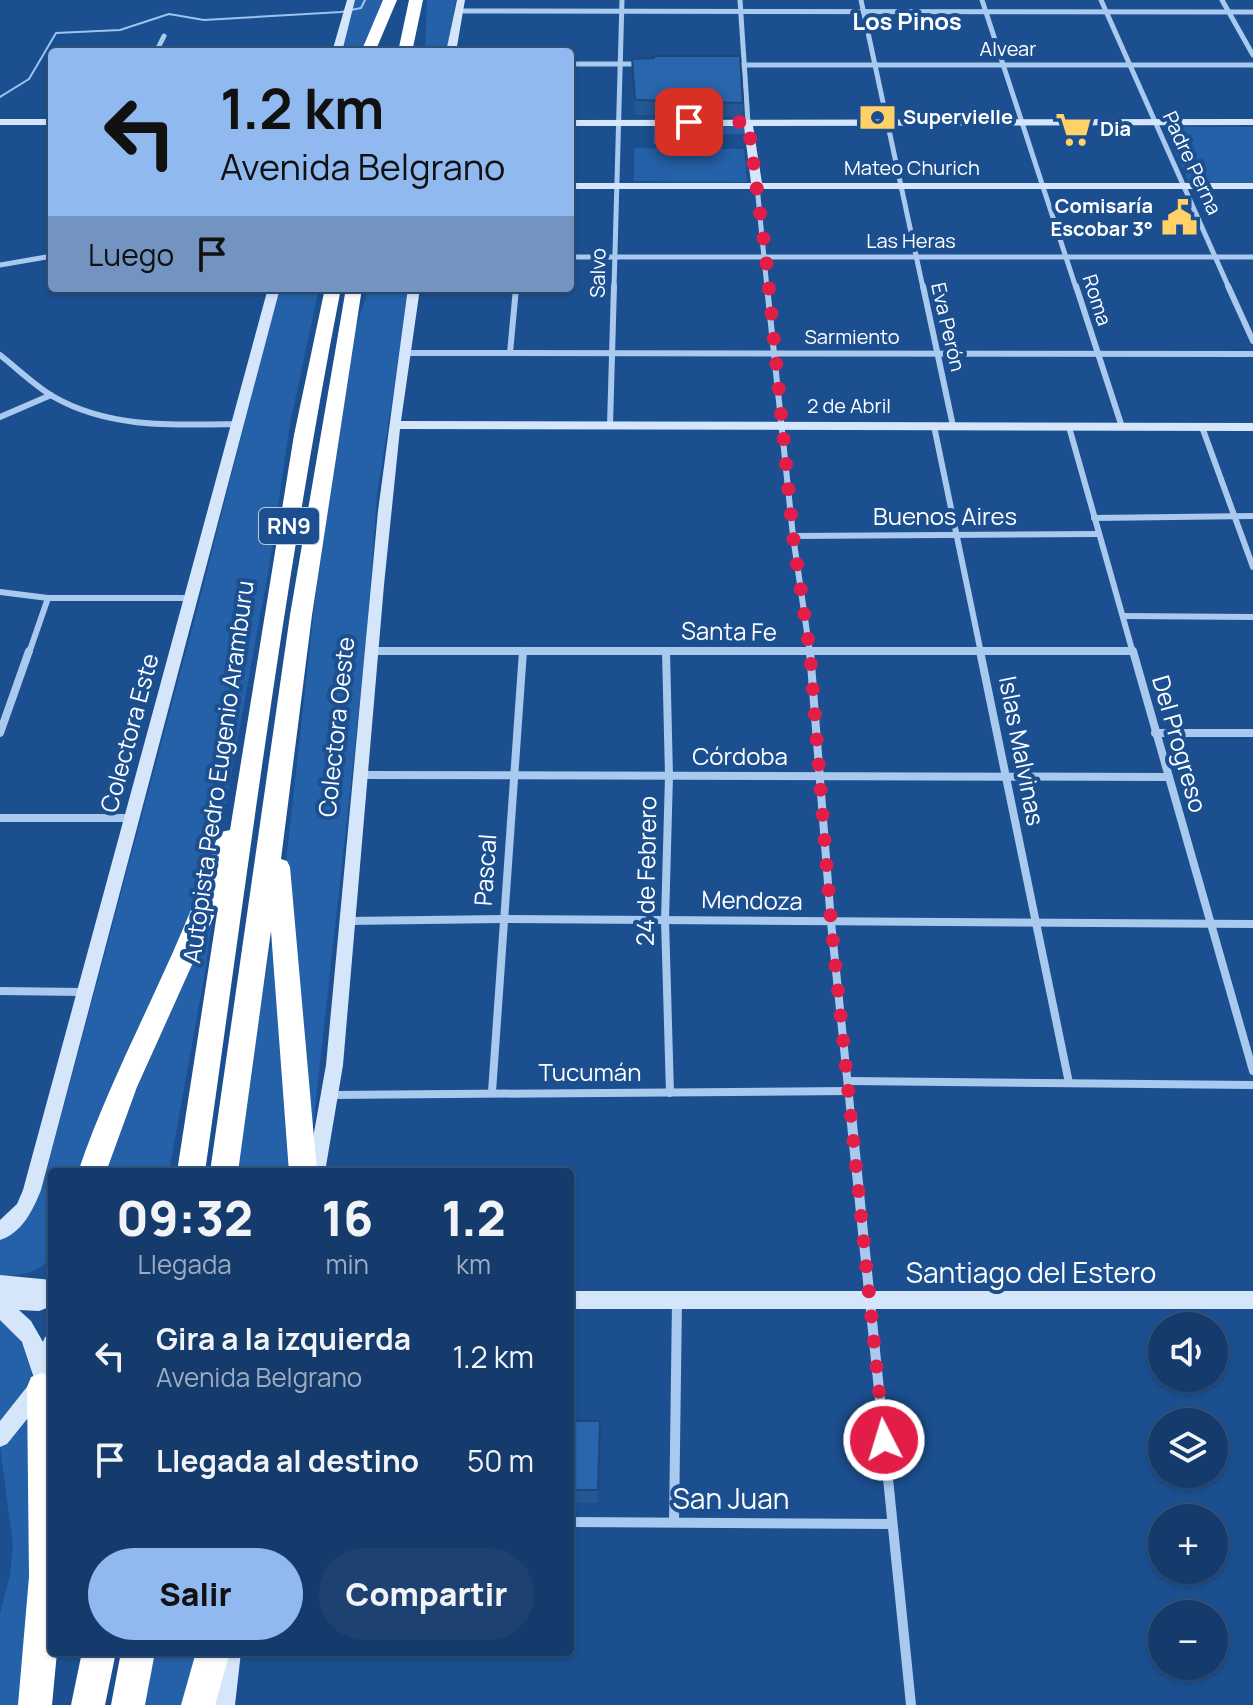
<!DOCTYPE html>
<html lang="es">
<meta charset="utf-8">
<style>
body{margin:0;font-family:Manrope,sans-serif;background:#1d4271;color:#f1f3f6;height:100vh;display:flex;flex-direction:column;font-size:30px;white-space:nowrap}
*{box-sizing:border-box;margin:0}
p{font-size:26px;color:#9dadc1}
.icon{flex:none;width:44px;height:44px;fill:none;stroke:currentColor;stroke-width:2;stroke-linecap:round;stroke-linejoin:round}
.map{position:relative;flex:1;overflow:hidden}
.details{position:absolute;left:48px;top:1168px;width:526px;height:488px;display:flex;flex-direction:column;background:#143b6b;border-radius:8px;box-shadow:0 2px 6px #0004,0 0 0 2px #33557e}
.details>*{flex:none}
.banner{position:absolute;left:48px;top:48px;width:526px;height:244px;border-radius:8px;box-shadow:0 2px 6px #0004,0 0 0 2px #33557e;background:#90b9f0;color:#111;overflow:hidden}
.tools{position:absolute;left:1148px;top:1312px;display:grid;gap:16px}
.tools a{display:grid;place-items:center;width:80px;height:80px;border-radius:50%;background:#143b6b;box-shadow:0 2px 6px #0004,0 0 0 2px #33557e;font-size:40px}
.pin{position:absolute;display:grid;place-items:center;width:68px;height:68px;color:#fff;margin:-34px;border-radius:16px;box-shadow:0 4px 12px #0006}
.me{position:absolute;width:88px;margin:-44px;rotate:355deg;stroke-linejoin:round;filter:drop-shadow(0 0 6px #0008)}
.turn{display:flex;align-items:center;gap:28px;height:168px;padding:0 40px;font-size:36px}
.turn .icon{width:104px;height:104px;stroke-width:2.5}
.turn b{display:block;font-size:56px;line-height:68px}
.then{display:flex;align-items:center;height:76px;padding:0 40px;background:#0003;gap:16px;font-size:30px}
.eta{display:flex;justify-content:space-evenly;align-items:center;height:136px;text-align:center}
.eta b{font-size:48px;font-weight:800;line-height:56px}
.cta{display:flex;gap:16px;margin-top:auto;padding:16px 40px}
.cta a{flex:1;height:92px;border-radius:48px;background:#90b9f0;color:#111;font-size:32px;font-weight:800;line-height:92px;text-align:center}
.cta a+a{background:#1d4271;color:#f1f3f6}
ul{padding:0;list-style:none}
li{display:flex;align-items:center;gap:24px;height:104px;padding:0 40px}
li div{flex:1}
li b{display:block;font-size:30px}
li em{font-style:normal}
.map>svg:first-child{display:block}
.green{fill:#2461a8}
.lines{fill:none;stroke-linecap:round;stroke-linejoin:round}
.stream{stroke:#9cc4f0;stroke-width:2}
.street-far3{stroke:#a9c9ee;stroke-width:5}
.street-far2{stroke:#a9c9ee;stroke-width:6}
.street-far1{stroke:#a9c9ee;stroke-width:8}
.street{stroke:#a9c9ee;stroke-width:10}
.secondary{fill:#d6e6fa;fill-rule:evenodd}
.highway{fill:#fff;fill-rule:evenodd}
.wall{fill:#245895}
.building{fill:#2a66ad;stroke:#1d4779;stroke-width:2}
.route{stroke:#e11d48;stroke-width:14;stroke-dasharray:0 25.2}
.labels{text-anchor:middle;stroke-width:8;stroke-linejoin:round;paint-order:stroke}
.far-street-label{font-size:20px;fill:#fff;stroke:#1b4f8f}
.far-poi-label{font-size:20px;font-weight:bold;fill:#fff;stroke:#1b4f8f;text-anchor:start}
.shield{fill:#1b4f8f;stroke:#bbcadd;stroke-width:2}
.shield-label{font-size:22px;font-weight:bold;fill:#fff}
.far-quarter-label{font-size:24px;font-weight:bold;fill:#fff;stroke:#1b4f8f}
.street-label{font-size:24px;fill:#fff;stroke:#1b4f8f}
.near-street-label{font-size:28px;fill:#fff;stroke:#1b4f8f}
</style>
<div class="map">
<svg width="1253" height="1705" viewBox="0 0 1253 1705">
<rect width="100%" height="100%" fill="#1b4f8f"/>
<!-- green -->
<g class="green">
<polygon points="355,0 386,0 363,52 342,52"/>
<polygon points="427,0 456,0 447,52 425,52"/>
<polygon points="653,124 747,124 748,134 714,134 714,144 653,144"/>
<polygon points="1166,127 1253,127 1253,184 1189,182 1164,129"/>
<polygon points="634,148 744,149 747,182 634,181"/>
<path d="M279,288H319L290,424L269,567L216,858L101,1125L83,1158L80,1172H52V1255C41,1273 20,1276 0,1276V1240L27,1217L42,1187L196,614Z"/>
<polygon points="369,288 410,288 377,494 366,646 311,1145 286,862 320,555 354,332"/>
<polygon points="214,905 205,972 169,1172 102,1172"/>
<polygon points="273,930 291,1172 233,1172"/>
<path d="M0,1316C43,1367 41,1372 0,1423Z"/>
<polygon points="32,1409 34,1503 21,1705 0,1705 0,1614 10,1575 13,1545 0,1446"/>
<polygon points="153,1652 202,1652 188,1705 144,1705"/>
</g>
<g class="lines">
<!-- stream -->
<polyline class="stream" points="0,97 29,79 56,33 120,30 169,14 204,20 341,12 361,8 365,0"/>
<!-- street-far3 -->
<g class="street-far3">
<polyline points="740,0 748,122"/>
<polyline points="861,0 923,288"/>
<polyline points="982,0 1076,288"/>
<polyline points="1101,0 1229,288"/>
<polyline points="1222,0 1253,55"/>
<polyline points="458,11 1253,12"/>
<polyline points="156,52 164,36"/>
<polyline points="570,64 640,64"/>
<polyline points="730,65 1253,65"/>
<polyline points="757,186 767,288"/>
<polyline points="570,257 1253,257"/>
<polyline points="0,265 52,256"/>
<polyline points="614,288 622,0"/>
</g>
<!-- street-far2 -->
<g class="street-far2">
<polyline points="767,286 793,536 810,653"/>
<polyline points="923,286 953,426"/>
<polyline points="1076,286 1122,427"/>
<polyline points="1228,286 1253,341"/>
<polyline points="404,353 1253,354"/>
<polyline points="510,353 516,288"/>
<path d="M0,355C18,369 35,386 54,397C110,429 176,425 238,424"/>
<polyline points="0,417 51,395"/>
<polyline points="610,425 614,286"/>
<polyline points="934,426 981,653"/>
<polyline points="1069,427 1133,653"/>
<polyline points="1202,427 1253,567"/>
<polyline points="1094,518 1253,516"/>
<polyline points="793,536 1098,534"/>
<polyline points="0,592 48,598 192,598"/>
<polyline points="1123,616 1253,617"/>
<polyline points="372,651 1132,651"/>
<polyline points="29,653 48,598"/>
</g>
<!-- street-far1 -->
<g class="street-far1">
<polyline points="372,651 1132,651"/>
<polyline points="666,651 669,776 665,920 670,1093"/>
<polyline points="810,651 831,922 851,1116"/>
<polyline points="980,651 1069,1083"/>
<polyline points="1133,651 1253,1071"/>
<polyline points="0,733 29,651"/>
<polyline points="1155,733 1253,733"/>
<polyline points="360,775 1168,777"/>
<polyline points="0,818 131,818"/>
<polyline points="347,921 503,919 1253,924"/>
<polyline points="0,991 83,992"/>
<polyline points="848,1081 1253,1085"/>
<polyline points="492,1092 523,651"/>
<polyline points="330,1095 849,1091"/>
</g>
<!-- street -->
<g class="street">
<polyline points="851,1114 911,1705"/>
<polyline points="570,1522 892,1524"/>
<polyline points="674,1522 677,1301"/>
</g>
<!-- secondary -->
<g class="secondary">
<polygon points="347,0 355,0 342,52 332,52"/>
<polygon points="457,0 465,0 456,52 446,52"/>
<rect x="0" y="119" width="52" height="6"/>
<polygon points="1253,119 1253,125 753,126 762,183 1253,183 1253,189 570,189 570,183 751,183 744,126 570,126 570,120"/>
<path d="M268,288H280L41,1190C33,1210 22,1233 0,1240V1220L17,1204L23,1190Z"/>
<polygon points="408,288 420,288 401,421 1253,423 1253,431 400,429 384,585 343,1065 325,1172 307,1172 326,1065 378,511"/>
<polygon points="0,1275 52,1280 52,1306 39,1311 19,1310 31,1321 43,1342 45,1337 52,1335 52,1388 7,1444 0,1447 0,1421 34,1378 22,1342 0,1320"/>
<rect x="570" y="1291" width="683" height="18"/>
<polygon points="219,1652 241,1652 235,1705 211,1705"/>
</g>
<!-- highway -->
<g class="highway">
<polygon points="383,0 397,0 375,52 361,52"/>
<polygon points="409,0 423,0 412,52 398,52"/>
<path d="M325,288H341C284,580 247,877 205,1172H177L218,907L137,1087L106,1172H78C117,1057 181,954 217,838L221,832L230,830L294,435Z"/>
<polygon points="346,288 362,288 312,615 281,859 287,861 290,867 317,1172 289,1172 271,931 238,1172 210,1172 290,615"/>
<polygon points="42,1373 52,1377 52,1652 57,1652 52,1705 18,1705 29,1577 27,1387 31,1377"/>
<polygon points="82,1652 116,1652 105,1705 71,1705"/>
<polygon points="121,1652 155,1652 145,1705 111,1705"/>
<polygon points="196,1652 230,1652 215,1705 181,1705"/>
</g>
</g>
<!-- wall -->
<g class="wall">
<polygon points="632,59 743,103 742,117 635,115"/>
<polygon points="570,1421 600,1421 598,1503 570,1503"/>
</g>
<!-- building -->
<g class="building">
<polygon points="653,56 740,56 743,103 635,100 632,59 654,58"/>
<polygon points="570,1421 600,1421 598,1490 570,1490"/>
</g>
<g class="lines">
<!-- route -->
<polyline class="route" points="689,122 748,122 766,258 793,536 810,653 831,922 884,1440"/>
</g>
<!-- icons -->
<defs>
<symbol id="bank-bare" viewBox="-9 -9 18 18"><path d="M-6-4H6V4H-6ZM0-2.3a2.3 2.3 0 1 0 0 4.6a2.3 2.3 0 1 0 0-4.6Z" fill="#ffd166" stroke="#1b4f8f" stroke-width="2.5" paint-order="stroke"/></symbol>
<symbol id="supermarket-bare" viewBox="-9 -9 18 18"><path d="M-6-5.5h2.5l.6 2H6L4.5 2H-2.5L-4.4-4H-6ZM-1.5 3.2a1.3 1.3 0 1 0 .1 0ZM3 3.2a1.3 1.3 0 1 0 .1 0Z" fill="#ffd166" stroke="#1b4f8f" stroke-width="2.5" paint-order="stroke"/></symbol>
<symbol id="civic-bare" viewBox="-9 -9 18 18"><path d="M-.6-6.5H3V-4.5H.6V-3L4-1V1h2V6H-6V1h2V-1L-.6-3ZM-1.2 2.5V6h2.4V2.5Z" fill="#ffd166" stroke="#1b4f8f" stroke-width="2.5" paint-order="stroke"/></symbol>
</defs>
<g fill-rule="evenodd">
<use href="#bank-bare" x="852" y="92" width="51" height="51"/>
<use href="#supermarket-bare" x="1048" y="104" width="51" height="51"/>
<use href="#civic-bare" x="1154" y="192" width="51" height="51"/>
</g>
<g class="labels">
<!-- far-street labels -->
<g class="far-street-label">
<text x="1008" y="56">Alvear</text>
<text transform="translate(1192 163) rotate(65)" y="7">Padre Perna</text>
<text x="912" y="175">Mateo Churich</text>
<text x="911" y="248">Las Heras</text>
<text transform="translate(598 273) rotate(-89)" y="7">Salvo</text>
<text transform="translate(1097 300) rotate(72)" y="7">Roma</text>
<text transform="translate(948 327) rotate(77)" y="7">Eva Perón</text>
<text x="852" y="344">Sarmiento</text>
<text x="849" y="413">2 de Abril</text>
</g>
<!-- far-poi labels -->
<g class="far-poi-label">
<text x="903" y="124">Supervielle</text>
<text x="1100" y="136">Dia</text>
<text x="1153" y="213" text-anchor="end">Comisaría<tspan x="1153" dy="23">Escobar 3°</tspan></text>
</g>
<!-- shield labels -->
<rect class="shield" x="259" y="508" width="60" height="36" rx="6"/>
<g class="shield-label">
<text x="289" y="534">RN9</text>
</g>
<!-- far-quarter labels -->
<g class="far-quarter-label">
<text x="907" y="30">Los Pinos</text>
</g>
<!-- street labels -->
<g class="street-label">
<text x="945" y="525">Buenos Aires</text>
<text transform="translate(729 632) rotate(1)" y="8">Santa Fe</text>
<text transform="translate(337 727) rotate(-84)" y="8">Colectora Oeste</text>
<text transform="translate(130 733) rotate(-75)" y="8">Colectora Este</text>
<text transform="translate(1179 744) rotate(74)" y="8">Del Progreso</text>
<text transform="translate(1021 751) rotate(79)" y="8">Islas Malvinas</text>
<text x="740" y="765">Córdoba</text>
<text transform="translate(219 772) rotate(-82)" y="8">Autopista Pedro Eugenio Aramburu</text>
<text transform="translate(486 870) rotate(-86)" y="8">Pascal</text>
<text transform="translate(647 871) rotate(-89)" y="8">24 de Febrero</text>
<text transform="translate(752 901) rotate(1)" y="8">Mendoza</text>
<text x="590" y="1081">Tucumán</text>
</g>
<!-- near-street labels -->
<g class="near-street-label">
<text x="1031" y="1283">Santiago del Estero</text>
<text x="731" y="1509">San Juan</text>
</g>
</g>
</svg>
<div class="tools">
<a><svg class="icon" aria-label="sound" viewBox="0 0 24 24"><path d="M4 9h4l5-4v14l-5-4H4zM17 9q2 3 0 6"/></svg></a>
<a><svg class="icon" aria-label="layers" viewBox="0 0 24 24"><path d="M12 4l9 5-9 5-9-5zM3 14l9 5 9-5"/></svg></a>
<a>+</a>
<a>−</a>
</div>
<div class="pin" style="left:689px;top:122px;background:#d93025"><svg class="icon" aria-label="arrive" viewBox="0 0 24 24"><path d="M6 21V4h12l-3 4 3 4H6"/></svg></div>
<svg class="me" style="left:884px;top:1440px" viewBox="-20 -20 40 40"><circle r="17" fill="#e11d48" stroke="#fff" stroke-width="3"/><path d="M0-11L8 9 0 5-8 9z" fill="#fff"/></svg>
<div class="banner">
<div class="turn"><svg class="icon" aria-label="left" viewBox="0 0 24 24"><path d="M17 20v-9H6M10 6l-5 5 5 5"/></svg><div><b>1.2 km</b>Avenida Belgrano</div></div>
<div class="then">Luego<svg class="icon" aria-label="arrive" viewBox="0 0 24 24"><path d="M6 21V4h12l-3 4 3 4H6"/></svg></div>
</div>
<section class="details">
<div class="eta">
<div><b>09:32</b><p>Llegada</p></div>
<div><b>16</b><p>min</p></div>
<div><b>1.2</b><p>km</p></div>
</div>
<ul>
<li><svg class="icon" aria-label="left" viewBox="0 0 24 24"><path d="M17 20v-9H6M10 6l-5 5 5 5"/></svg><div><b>Gira a la izquierda</b><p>Avenida Belgrano</p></div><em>1.2 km</em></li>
<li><svg class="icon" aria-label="arrive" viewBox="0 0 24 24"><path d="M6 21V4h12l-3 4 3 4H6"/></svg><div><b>Llegada al destino</b></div><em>50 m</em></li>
</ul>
<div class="cta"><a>Salir</a><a>Compartir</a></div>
</section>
</div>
